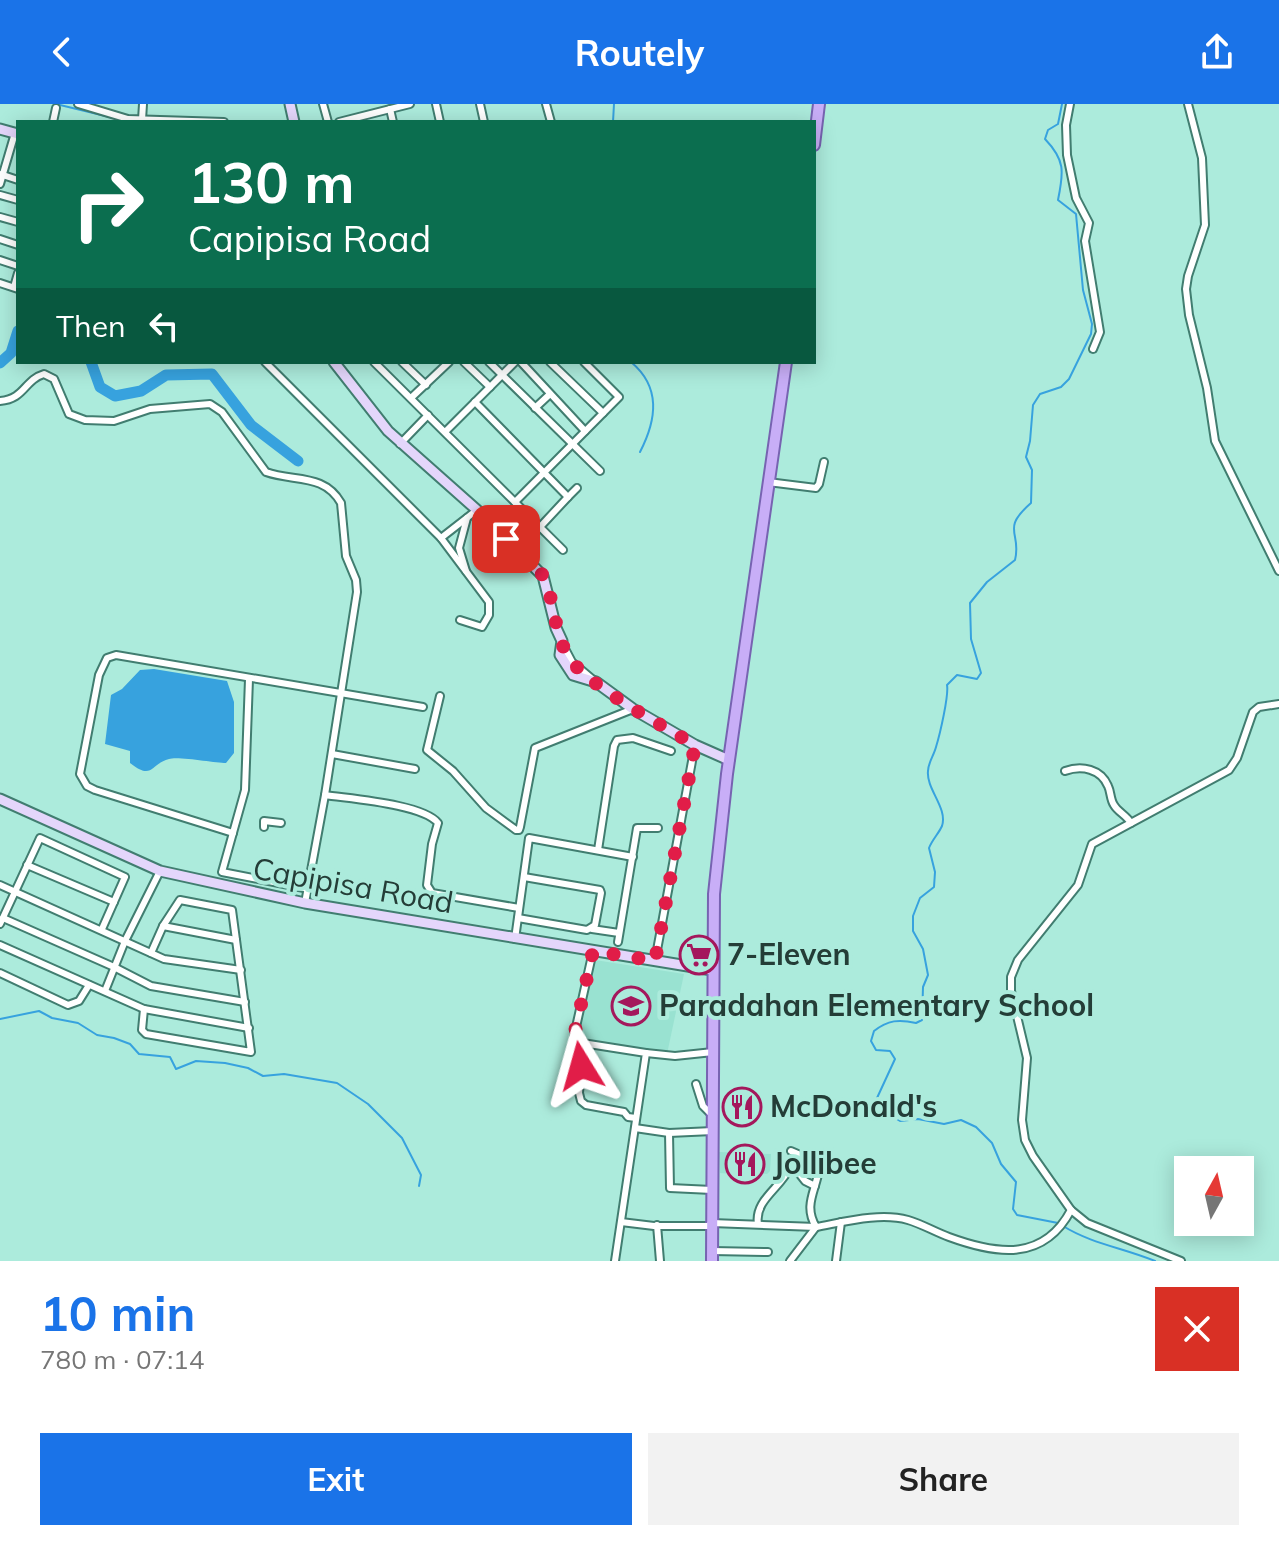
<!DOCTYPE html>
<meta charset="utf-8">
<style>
body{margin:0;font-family:Mulish,sans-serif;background:#f2f2f2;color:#222;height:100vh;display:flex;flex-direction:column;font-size:30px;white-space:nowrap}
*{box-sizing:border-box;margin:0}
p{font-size:26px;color:#767676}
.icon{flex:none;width:44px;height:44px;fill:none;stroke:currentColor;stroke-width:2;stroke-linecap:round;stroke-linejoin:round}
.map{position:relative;height:1157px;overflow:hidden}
.sheet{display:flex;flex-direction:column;background:#fff;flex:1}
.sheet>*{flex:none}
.top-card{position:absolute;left:16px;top:16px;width:800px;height:244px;border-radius:0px;box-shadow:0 4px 20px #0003;background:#0b6e4f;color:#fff;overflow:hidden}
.needle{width:52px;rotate:8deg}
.controls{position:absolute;left:1174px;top:1052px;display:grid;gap:16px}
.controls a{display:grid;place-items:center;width:80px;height:80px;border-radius:0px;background:#fff;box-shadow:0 4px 20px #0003;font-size:40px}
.pin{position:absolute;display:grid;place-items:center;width:68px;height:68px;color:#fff;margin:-34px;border-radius:16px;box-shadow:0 4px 12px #0006}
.me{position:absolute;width:88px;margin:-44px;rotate:352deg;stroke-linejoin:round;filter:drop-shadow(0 0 6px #0008)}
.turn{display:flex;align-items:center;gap:28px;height:168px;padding:0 40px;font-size:36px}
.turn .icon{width:104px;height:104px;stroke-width:2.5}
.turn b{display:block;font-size:56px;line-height:68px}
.then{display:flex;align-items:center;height:76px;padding:0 40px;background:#0003;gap:16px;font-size:30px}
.round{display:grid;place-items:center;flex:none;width:84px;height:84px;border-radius:0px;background:#f2f2f2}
.headline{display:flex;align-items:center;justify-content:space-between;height:136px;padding:0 40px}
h1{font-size:48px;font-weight:700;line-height:60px;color:#1a73e8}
.cta{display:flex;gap:16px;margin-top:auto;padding:16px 40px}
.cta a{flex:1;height:92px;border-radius:0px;background:#1a73e8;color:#fff;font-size:32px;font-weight:700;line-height:92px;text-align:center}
.cta a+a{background:#f2f2f2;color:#222}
header{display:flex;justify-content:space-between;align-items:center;height:104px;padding:0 40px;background:#1a73e8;color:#fff;font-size:36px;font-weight:700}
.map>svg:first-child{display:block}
.built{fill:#99e2d1}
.water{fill:#37a2de}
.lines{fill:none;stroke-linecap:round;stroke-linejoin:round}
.stream{stroke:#37a2de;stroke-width:2}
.river{stroke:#37a2de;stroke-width:11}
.street-casing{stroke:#417d70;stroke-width:10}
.secondary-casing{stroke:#417d70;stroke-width:13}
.primary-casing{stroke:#7763b1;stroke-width:14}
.street{stroke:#fff;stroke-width:6}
.secondary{stroke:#e4d6fb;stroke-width:9}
.primary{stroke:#c8aef7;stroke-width:10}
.route{stroke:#e11d48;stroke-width:14;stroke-dasharray:0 25.2}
.labels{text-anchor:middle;stroke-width:8;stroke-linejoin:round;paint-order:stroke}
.street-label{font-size:30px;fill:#243d37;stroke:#acebdc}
.poi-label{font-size:30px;font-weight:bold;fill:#243d37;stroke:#acebdc;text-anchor:start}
</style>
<header><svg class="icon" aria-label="back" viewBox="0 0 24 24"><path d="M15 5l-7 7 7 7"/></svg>Routely<svg class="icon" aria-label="share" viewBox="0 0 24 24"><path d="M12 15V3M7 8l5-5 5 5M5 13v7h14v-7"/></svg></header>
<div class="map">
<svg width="1279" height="1157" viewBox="0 0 1279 1157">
<rect width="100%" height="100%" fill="#acebdc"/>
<!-- built -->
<g class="built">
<polygon points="595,856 684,870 667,950 579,935"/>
<polygon points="719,1048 771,1050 770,1067 767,1070 754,1069 754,1072 720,1069"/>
</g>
<!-- water -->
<path class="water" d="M154,565L227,577L234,598V649L226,659C215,659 178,652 169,655C150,660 153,677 130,659V647L105,640L111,591L122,585L140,566Z"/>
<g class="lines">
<!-- stream -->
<g class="stream">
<polyline points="56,0 122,16"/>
<polyline points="613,18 614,0"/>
<path d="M631,258C661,283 657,315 640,348"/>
<polyline points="0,915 39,907 52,914 78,919 97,931 114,934 130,940 139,950 170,953 176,965 196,957 225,959 248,964 263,972 284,970 337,979 368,1000 402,1034 421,1071 419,1082"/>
<path d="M1058,1119L1017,1111L1013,1105L1016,1078L1001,1060L992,1039L976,1023L961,1016L944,1020L918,1015L900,1017L878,1004L877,994L895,955L890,947L876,946L871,937L874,927C888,916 899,915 916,919L922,916L923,883L928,871L923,845L913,827V812L920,794L934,783L935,768L929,744C932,736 939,729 942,722C948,704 926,685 928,667C928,659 934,651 936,643C940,630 949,591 947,581L957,571L977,575L981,569L971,535L970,499L987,478L1015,456C1022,428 1000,426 1031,399L1032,366L1026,353L1030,337L1033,301L1040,290L1061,283L1069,275L1091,230L1092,220L1083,186L1076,110L1058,96C1064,67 1065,56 1045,35L1048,26L1058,20L1062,0"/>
<path d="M1063,1122C1092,1140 1124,1144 1155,1157"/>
</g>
<!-- river -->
<g class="river">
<polyline points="91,258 100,283 115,292 141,287 166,271 212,270 251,321 298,357"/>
<polyline points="0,259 11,249 18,227"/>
</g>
<defs>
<g id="street">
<polyline points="78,0 128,15 224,18"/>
<polyline points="323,0 328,18"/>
<polyline points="436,0 440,18"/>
<polyline points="480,0 484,18"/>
<polyline points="546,0 551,18"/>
<polyline points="1070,0 1066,21 1067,51 1076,94 1089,119 1085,137 1100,228 1093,245"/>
<polyline points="1188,0 1202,54 1205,121 1188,172 1186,185 1189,211 1207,284 1215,337 1279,467"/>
<polyline points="390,5 393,18"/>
<polyline points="142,16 143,0"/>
<polyline points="53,18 56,4"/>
<polyline points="339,18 410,0"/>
<polyline points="0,70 18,76"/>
<polyline points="0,80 15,29"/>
<polyline points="0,91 18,96"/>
<polyline points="0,113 18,118"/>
<polyline points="0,135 18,141"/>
<polyline points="0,156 18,162"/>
<polyline points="0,179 18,185"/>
<polyline points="14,183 18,169"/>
<polyline points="265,258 441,434 489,498 489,511 482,523 460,516"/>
<polyline points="374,258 563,446"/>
<polyline points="402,258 426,281"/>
<polyline points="464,258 490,283"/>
<polyline points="489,258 600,367"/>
<polyline points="521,258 585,327"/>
<polyline points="550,258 603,309"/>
<polyline points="411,294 449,258"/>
<path d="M0,297C25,295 24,276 44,270L54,275L69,310L85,316L114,317L150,305L210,300L222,308L266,368C294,378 324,369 341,399L346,452L356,476L357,488L325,691L305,799"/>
<polyline points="475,298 568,393 577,384"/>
<polyline points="535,304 550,290"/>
<polyline points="445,328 515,258"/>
<polyline points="400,340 428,311"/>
<polyline points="768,378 816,384 819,380 824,358"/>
<polyline points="515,398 619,293 584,258"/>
<polyline points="540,423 568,393"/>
<polyline points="441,434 477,406"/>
<polyline points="506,435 530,413"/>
<polyline points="466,467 459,444 467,414"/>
<polyline points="563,541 572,558 591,574"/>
<polyline points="249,575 245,686 222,768 309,785"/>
<polyline points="440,592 427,646 453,667 486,704 516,726 519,726 520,723 535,644 633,605"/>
<polyline points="332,650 415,665"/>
<path d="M1065,667C1082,661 1101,665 1108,682C1111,688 1110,695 1114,701C1118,708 1126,711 1131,719"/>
<path d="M325,691C351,695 423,700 438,719L432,740L427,781L432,789L519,804"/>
<polyline points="264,723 264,717 281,719"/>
<polyline points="233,729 95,686 87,682 80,670 99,571 107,554 116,551 423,603"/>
<polyline points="598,746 614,642 617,636 633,634 671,647"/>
<polyline points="27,761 114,798"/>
<polyline points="0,781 164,855 241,866"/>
<polyline points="3,814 114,863 151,882 245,898"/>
<polyline points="518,814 587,826 595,821 601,789 600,786 524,773"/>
<polyline points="0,820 40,734 125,773 102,825"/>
<polyline points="163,822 236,836"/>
<polyline points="592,825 619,829"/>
<polyline points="515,835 529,734 633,753"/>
<polyline points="618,838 637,724 658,724"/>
<polyline points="0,841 144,905 249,924"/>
<polyline points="593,847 574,932 576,938 646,949 615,1157"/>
<polyline points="655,857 695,641"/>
<polyline points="0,869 68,901 79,897 89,881"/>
<polyline points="105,887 125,837 160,767"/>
<polyline points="144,905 142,926 146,930 251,948 232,806 180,796 163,822 151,849"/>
<polyline points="576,938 581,962 579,989 581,997 586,1001 624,1008 628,1013 636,1014"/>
<polyline points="646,949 675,952 713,948"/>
<polyline points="696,980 703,1002 713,1012"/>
<polyline points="635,1024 669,1029 713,1027"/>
<polyline points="669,1029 670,1084 712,1086"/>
<path d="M791,1047L812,1056L819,1065C816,1087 803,1101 816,1123C844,1118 880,1108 908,1116C922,1120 935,1128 949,1133C998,1151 1044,1157 1071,1106"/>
<polyline points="621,1118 654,1122 708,1122 712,1119 816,1123"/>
<path d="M758,1120C754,1096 781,1084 790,1063H794L805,1077L815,1082"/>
<polyline points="657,1121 660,1157"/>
<polyline points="712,1147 768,1148"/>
<polyline points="790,1157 816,1123"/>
<polyline points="836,1157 841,1118"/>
<polyline points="1181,1157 1087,1119 1071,1106 1033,1052 1025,1036 1022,1016 1027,954 1011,887 1011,873 1018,856 1078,781 1092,740 1229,666 1237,654 1253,608 1259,603 1279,600"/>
</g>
<g id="secondary">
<polyline points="290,0 294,18"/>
<polyline points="0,25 18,30"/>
<polyline points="334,258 388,327 477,406 543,472 556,524 562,537 560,551 573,571 596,578 633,605 695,641 729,656"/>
<polyline points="0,695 160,767 305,799 712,866"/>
</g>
<g id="primary">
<polyline points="814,41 819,0"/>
<polyline points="712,1157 714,790 727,670 786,258"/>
</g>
</defs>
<!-- street casing -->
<use href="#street" class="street-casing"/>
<!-- secondary casing -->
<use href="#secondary" class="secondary-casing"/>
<!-- primary casing -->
<use href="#primary" class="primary-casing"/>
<!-- street -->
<use href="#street" class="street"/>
<!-- secondary -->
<use href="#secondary" class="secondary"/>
<!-- primary -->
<use href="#primary" class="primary"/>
</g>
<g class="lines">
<!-- route -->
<path class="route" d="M506,435C519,447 538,460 545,476C555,501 554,528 568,552C584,580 665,623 695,641L655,857L593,847L574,932L581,962"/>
</g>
<!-- icons -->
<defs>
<symbol id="supermarket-ring" viewBox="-11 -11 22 22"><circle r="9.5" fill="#acebdc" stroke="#a4175c" stroke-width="1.5"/><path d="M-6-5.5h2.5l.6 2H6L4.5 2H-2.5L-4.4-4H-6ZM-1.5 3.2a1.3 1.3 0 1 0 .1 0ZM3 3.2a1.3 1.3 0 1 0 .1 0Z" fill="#a4175c"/></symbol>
<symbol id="school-ring" viewBox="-11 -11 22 22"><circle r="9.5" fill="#acebdc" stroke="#a4175c" stroke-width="1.5"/><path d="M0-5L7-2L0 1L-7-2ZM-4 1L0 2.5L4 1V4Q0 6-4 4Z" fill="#a4175c"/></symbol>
<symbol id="restaurant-ring" viewBox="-11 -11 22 22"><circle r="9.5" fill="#acebdc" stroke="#a4175c" stroke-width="1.5"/><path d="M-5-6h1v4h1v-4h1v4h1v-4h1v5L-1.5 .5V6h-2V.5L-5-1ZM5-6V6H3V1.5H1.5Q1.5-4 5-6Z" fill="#a4175c"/></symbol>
</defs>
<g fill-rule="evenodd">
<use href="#supermarket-ring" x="677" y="829" width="44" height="44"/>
<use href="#school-ring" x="609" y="880" width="44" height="44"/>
<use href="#restaurant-ring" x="720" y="981" width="44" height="44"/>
<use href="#restaurant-ring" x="723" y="1038" width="44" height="44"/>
</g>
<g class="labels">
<!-- street labels -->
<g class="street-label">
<text transform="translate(353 782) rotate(10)" y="10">Capipisa Road</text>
</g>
<!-- poi labels -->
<g class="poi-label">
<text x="727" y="861">7-Eleven</text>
<text x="659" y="912">Paradahan Elementary School</text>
<text x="770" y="1013">McDonald's</text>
<text x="773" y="1070">Jollibee</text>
</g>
</g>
</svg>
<div class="controls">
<a><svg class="needle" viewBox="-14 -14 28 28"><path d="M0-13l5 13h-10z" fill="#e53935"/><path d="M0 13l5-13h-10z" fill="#767676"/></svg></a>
</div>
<div class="pin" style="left:506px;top:435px;background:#d93025"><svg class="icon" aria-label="arrive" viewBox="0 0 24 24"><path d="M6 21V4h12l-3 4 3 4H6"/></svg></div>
<svg class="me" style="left:581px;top:962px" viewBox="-20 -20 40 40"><path d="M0-17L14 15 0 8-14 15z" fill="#e11d48" stroke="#fff" stroke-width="4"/></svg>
<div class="top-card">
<div class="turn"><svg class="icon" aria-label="right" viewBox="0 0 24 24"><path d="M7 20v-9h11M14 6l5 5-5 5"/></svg><div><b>130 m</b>Capipisa Road</div></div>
<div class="then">Then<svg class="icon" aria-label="left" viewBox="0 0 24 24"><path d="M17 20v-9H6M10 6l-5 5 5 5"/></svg></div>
</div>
</div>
<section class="sheet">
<div class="headline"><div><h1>10 min</h1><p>780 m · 07:14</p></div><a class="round" style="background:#d93025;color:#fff"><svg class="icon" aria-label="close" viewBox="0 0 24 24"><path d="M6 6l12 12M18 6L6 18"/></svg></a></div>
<div class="cta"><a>Exit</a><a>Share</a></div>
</section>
